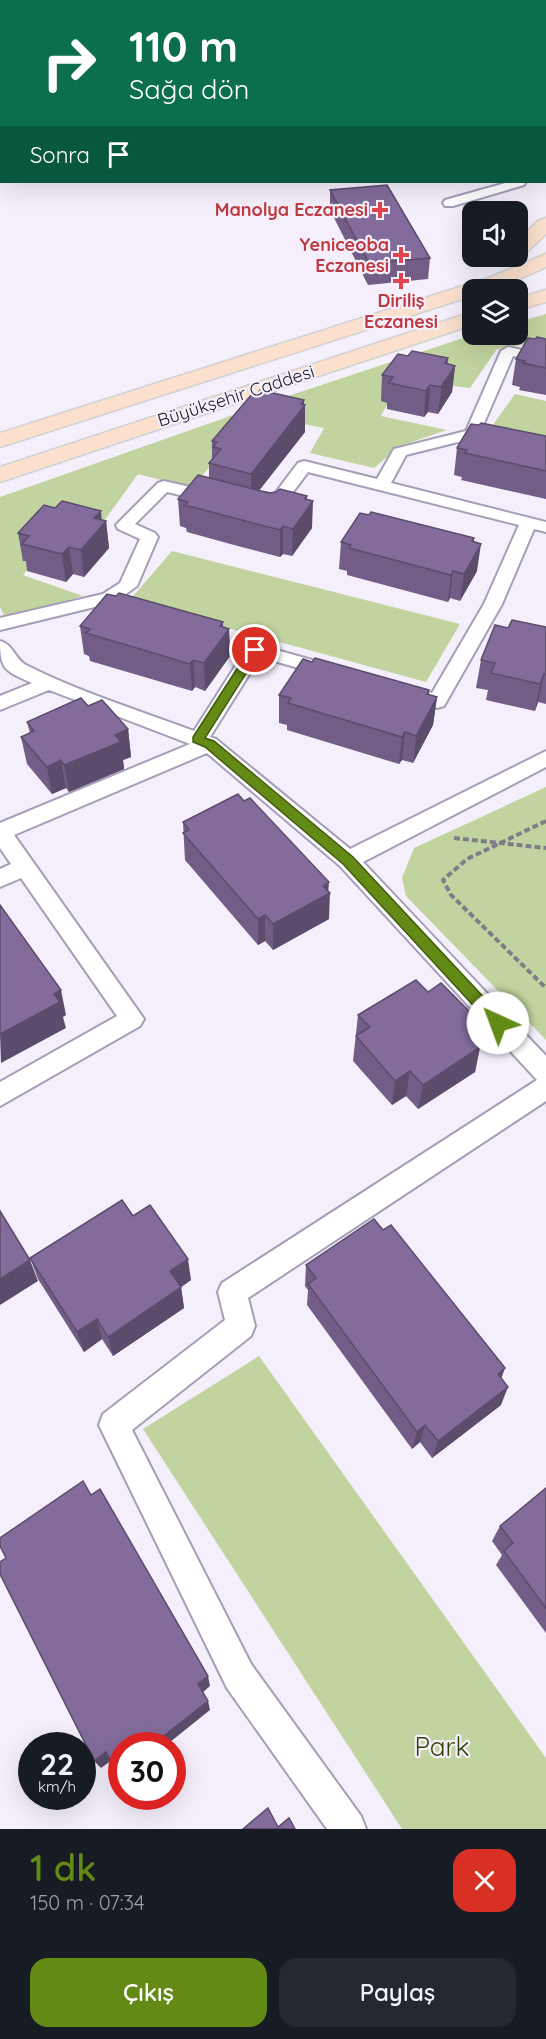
<!DOCTYPE html>
<html lang="tr">
<meta charset="utf-8">
<style>
body{margin:0;font-family:Quicksand,sans-serif;background:#242831;color:#f1f3f6;height:100vh;display:flex;flex-direction:column;font-size:22px;white-space:nowrap}
*{box-sizing:border-box;margin:0}
p{font-size:20px;color:#9ea1a6}
.icon{flex:none;width:33px;height:33px;fill:none;stroke:currentColor;stroke-width:2;stroke-linecap:round;stroke-linejoin:round}
.map{position:relative;height:1829px;overflow:hidden}
.side{display:flex;flex-direction:column;background:#171b24;flex:1}
.side>*{flex:none}
.guide{position:absolute;left:0px;top:0px;width:546px;height:183px;box-shadow:0 6px 24px #0002;background:#0b6e4f;color:#fff;overflow:hidden}
.buttons{position:absolute;left:462px;top:201px;display:grid;gap:12px}
.buttons a{display:grid;place-items:center;width:66px;height:66px;border-radius:12px;background:#171b24;box-shadow:0 6px 24px #0002;font-size:30px}
.speed{position:absolute;left:18px;top:1732px;display:flex;gap:12px;font-size:30px;font-weight:700;text-align:center}
.speed>*{display:grid;place-content:center;width:78px;height:78px;border-radius:50%;background:#171b24;box-shadow:0 6px 24px #0002;line-height:1}
.speed small{font-size:15px;font-weight:400}
.speed .limit{border:9px solid #d22;background:#fff;color:#111}
.pin{position:absolute;display:grid;place-items:center;width:51px;height:51px;color:#fff;margin:-26px;border:3px solid #fff;border-radius:50%;box-shadow:0 2px 6px #0007}
.me{position:absolute;width:66px;margin:-33px;rotate:317deg;stroke-linejoin:round;filter:drop-shadow(0 0 4px #0008)}
.turn{display:flex;align-items:center;gap:21px;height:126px;padding:0 30px;font-size:27px}
.turn .icon{width:78px;height:78px;stroke-width:2.5}
.turn b{display:block;font-size:42px;line-height:51px}
.then{display:flex;align-items:center;height:57px;padding:0 30px;background:#0003;gap:12px;font-size:22px}
.round{display:grid;place-items:center;flex:none;width:63px;height:63px;border-radius:18px;background:#242831}
.overview{display:flex;align-items:center;justify-content:space-between;height:102px;padding:0 30px}
h1{font-size:36px;font-weight:600;line-height:45px;color:#638a15}
.action{display:flex;gap:12px;margin-top:auto;padding:12px 30px}
.action a{flex:1;height:69px;border-radius:18px;background:#638a15;color:#fff;font-size:24px;font-weight:600;line-height:69px;text-align:center}
.action a+a{background:#242831;color:#f1f3f6}
.map>svg:first-child{display:block}
.green{fill:#c1d49f}
.lines{fill:none;stroke-linecap:round;stroke-linejoin:round}
.street-casing{stroke:#a69db7;stroke-width:4}
.primary-casing{stroke:#d2d1d3;stroke-width:3}
.path-far1{stroke:#817d88;stroke-width:2;stroke-dasharray:4 2;stroke-linecap:butt}
.path{stroke:#817d88;stroke-width:4;stroke-dasharray:6 3;stroke-linecap:butt}
.street{fill:#fff;fill-rule:evenodd}
.primary{fill:#fae0cd;fill-rule:evenodd}
.wall{fill:#715d85}
.shaded-wall{fill:#5c4c6c}
.building{fill:#836c9b;stroke:#5c4c6c;stroke-width:1.5}
.route{fill:#638a15;stroke:#405a0e;stroke-width:1.5}
.health-dot{fill:#e0444e;stroke:#f4effb;stroke-width:2}
.labels{text-anchor:middle;stroke-width:4.5;stroke-linejoin:round;paint-order:stroke}
.far-health-label{font-size:18px;font-weight:bold;fill:#be3a42;stroke:#f4effb;text-anchor:end}
.far-street-label{font-size:18px;fill:#1f1b25;stroke:#f4effb}
.near-park-label{font-size:26px;fill:#334305;stroke:#f4effb}
</style>
<div class="map">
<svg width="546" height="1829" viewBox="0 0 546 1829">
<rect width="100%" height="100%" fill="#f4effb"/>
<!-- green -->
<g class="green">
<polygon points="546,314 546,346 532,343 497,349 470,388 400,380 381,416 447,430 400,446 374,468 310,453 324,428 255,415 200,478 258,505 138,474 96,532 62,529 23,575 83,596 5,617 0,607 0,497 276,400 469,336 518,334 518,322"/>
<polygon points="515,394 546,401 546,443 490,429"/>
<polygon points="172,551 460,624 426,682 129,601"/>
<polygon points="546,787 546,1040 406,896 402,878 414,848"/>
<polygon points="259,1356 546,1758 546,1829 402,1829 143,1429"/>
</g>
<g class="lines">
<defs>
<g id="street">
<polygon points="537,0 546,0 544,4 544,2"/>
<rect x="544" y="121" width="2" height="8"/>
<polygon points="546,165 546,174 544,174 544,166"/>
<polygon points="509,182 526,182 524,185 453,206 445,206 443,203 445,200"/>
<polygon points="508,347 546,355 546,363 513,356 478,437 406,455 391,483 546,522 546,532 534,529 502,604 444,706 437,708 401,698 398,693 401,688 408,687 432,693 484,604 519,525 308,472 275,516 263,516 261,512 298,463 304,461 377,479 394,449 466,431 501,351"/>
<polygon points="164,481 220,494 222,498 214,503 167,492 135,524 155,533 158,537 137,586 115,602 0,630 0,618 103,594 120,583 140,539 118,529 116,525 158,483"/>
<path d="M0,641C13,644 15,659 26,665C79,692 138,710 194,731L248,646L255,644L337,667L340,671L337,675L330,677L260,657L210,737L216,739L350,849L546,751V767L363,862L546,1056V1101L248,1298L255,1326L251,1336L132,1430L251,1664L361,1816L366,1829H327L227,1688L99,1425L103,1414L225,1320L218,1292L222,1283L537,1080L340,866L207,753L14,835L144,1019L140,1026L0,1106V1082L117,1016L21,878L0,887V869L11,864L0,848V823L190,744L49,690L0,710V696L32,683C6,671 0,671 0,641Z"/>
</g>
<g id="primary">
<polygon points="546,218 546,234 525,254 518,256 518,240 539,220"/>
<path d="M546,254V267C520,278 501,290 472,290V296L0,447V433L488,278Z"/>
<polygon points="546,290 546,302 518,310 518,298"/>
<polygon points="472,312 472,325 0,482 0,467"/>
</g>
</defs>
<!-- street casing -->
<use href="#street" class="street-casing"/>
<!-- primary casing -->
<use href="#primary" class="primary-casing"/>
<!-- path-far1 -->
<polyline class="path-far1" points="470,266 488,256"/>
<!-- path -->
<g class="path">
<polyline points="546,821 467,859 443,880 451,895 546,988"/>
<polyline points="454,838 546,848"/>
</g>
<!-- street -->
<use href="#street" class="street"/>
<!-- primary -->
<use href="#primary" class="primary"/>
</g>
<!-- wall -->
<g class="wall">
<polygon points="330,190 430,258 428,279 368,285 330,210"/>
<polygon points="535,339 546,339 546,395 519,390 520,387 512,385 516,359"/>
<polygon points="448,364 455,366 452,392 438,414 428,412 424,417 387,409 387,403 381,401 382,375"/>
<polygon points="257,395 304,400 305,432 259,490 307,499 312,528 292,556 283,554 280,557 234,545 187,532 186,528 180,526 178,499 209,478 209,463 212,459 212,441"/>
<polygon points="546,436 546,499 461,480 462,477 454,475 457,448"/>
<polygon points="102,520 106,521 109,548 84,577 73,574 66,582 27,571 26,561 23,561 18,533"/>
<polygon points="474,538 473,542 477,571 460,601 450,598 448,602 347,575 347,571 339,569 341,542"/>
<polygon points="80,626 223,627 229,629 230,656 205,691 195,687 192,691 90,661 89,656 84,654"/>
<polygon points="546,627 546,704 538,702 535,711 486,700 488,690 476,688 481,660 508,628"/>
<polygon points="429,690 429,695 437,697 433,725 413,763 402,760 399,764 287,730 287,725 279,723 279,695"/>
<polygon points="88,706 128,729 131,757 123,760 124,769 69,792 66,788 52,794 27,764 21,737 30,733 27,722"/>
<polygon points="183,822 328,891 329,919 273,950 265,941 258,945 185,860"/>
<polygon points="428,992 483,1025 478,1045 480,1047 475,1072 418,1109 406,1096 392,1105 353,1061 358,1015"/>
<polygon points="133,1216 191,1280 181,1287 184,1308 113,1356 102,1339 84,1352 38,1279 30,1258"/>
<polygon points="306,1265 505,1368 501,1378 501,1405 432,1458 420,1442 412,1449 307,1305 308,1290 305,1286"/>
<polygon points="546,1488 546,1633 496,1565 502,1555 492,1541 500,1526"/>
</g>
<!-- shaded-wall -->
<g class="shaded-wall">
<polygon points="448,358 446,380 455,366 452,392 438,414 445,363"/>
<polygon points="430,385 428,412 424,417 426,391"/>
<polygon points="304,400 304,407 305,405 305,432 251,501 251,474"/>
<polygon points="307,496 307,509 313,501 312,528 292,556 293,529 305,499"/>
<polygon points="101,511 102,525 106,521 109,548 84,577 81,550 94,518"/>
<polygon points="283,526 283,554 280,557 280,530"/>
<polygon points="474,538 470,562 481,544 477,571 460,601 464,574 472,541"/>
<polygon points="69,547 73,574 66,582 62,554"/>
<polygon points="453,571 450,598 448,602 451,575"/>
<polygon points="223,622 223,637 229,629 230,656 205,691 204,663 220,626"/>
<polygon points="193,660 195,687 192,691 190,664"/>
<polygon points="544,674 538,702 535,711 540,684"/>
<polygon points="429,690 426,718 437,697 433,725 413,763 416,736 427,694"/>
<polygon points="128,729 131,757 123,760 124,769 69,792 64,765 115,735"/>
<polygon points="405,732 402,760 399,764 402,737"/>
<polygon points="61,760 66,788 52,794 47,767"/>
<polygon points="329,882 328,894 330,893 329,919 273,950 273,924"/>
<polygon points="265,915 265,941 258,945 258,919"/>
<polygon points="61,990 66,1015 63,1017 66,1028 1,1063 0,1034 54,994"/>
<polygon points="483,1025 477,1049 480,1047 475,1072 418,1109 423,1085 468,1034"/>
<polygon points="410,1071 406,1096 392,1105 395,1081"/>
<polygon points="188,1259 191,1280 174,1292 170,1271"/>
<polygon points="30,1260 38,1281 0,1305 0,1279"/>
<polygon points="181,1287 184,1308 113,1356 108,1337"/>
<polygon points="97,1319 102,1339 84,1352 77,1332"/>
<polygon points="505,1368 498,1387 498,1374"/>
<polygon points="508,1387 501,1405 432,1458 438,1441"/>
<polygon points="425,1425 420,1442 412,1449 417,1432"/>
<polygon points="208,1676 210,1686 201,1694 198,1684"/>
<polygon points="208,1701 210,1710 165,1746 151,1746"/>
<polygon points="106,1752 112,1760 101,1768 94,1761"/>
<polygon points="122,1770 122,1778 117,1773"/>
</g>
<!-- building -->
<g class="building">
<polygon points="387,185 430,258 369,263 330,190"/>
<polygon points="537,337 546,339 546,368 523,363 525,361 516,359 528,338 535,339"/>
<polygon points="412,351 448,358 445,363 455,366 441,387 430,385 426,391 389,383 393,377 382,375 398,354 408,356"/>
<polygon points="260,390 304,400 301,404 305,405 251,474 209,463 221,449 213,447 217,442 212,441 252,394 257,395"/>
<polygon points="481,423 546,436 546,471 465,453 467,450 457,448 471,424 479,425"/>
<polygon points="198,475 269,493 276,492 280,489 307,496 305,499 313,501 293,529 283,526 280,530 185,505 188,502 178,499"/>
<polygon points="62,501 101,511 94,518 106,521 81,550 69,547 62,554 22,544 29,536 18,533 44,505 55,508"/>
<polygon points="371,512 474,538 472,541 481,544 464,574 453,571 451,575 349,548 351,545 341,542 360,513 369,515"/>
<polygon points="119,593 223,622 220,626 229,629 204,663 193,660 190,664 86,633 90,629 80,626 107,594 116,596"/>
<polygon points="512,620 546,627 546,675 544,674 540,684 491,673 495,663 481,660 495,625 508,628"/>
<polygon points="315,658 429,690 427,694 437,697 416,736 405,732 402,737 288,703 291,698 279,695 303,659 312,662"/>
<polygon points="81,698 88,706 102,700 128,729 115,735 121,742 64,765 61,760 47,767 21,737 34,731 27,722"/>
<polygon points="238,794 244,801 250,798 329,882 323,886 330,893 273,924 265,915 258,919 183,833 189,830 183,822"/>
<polygon points="0,905 61,990 54,994 60,1002 0,1034"/>
<polygon points="416,980 428,992 441,983 483,1025 468,1034 480,1047 423,1085 410,1071 395,1081 356,1036 370,1027 358,1015"/>
<polygon points="122,1200 133,1216 150,1205 188,1259 170,1271 181,1287 108,1337 97,1319 77,1332 30,1258"/>
<polygon points="0,1211 30,1260 0,1279"/>
<polygon points="374,1219 383,1230 391,1225 505,1368 498,1374 508,1387 438,1441 425,1425 417,1432 308,1284 316,1278 306,1265"/>
<polygon points="83,1481 91,1495 100,1489 208,1676 198,1684 208,1701 151,1746 122,1746 122,1770 117,1773 106,1752 94,1761 0,1574 0,1562 6,1558 0,1546 0,1538"/>
<polygon points="546,1488 546,1608 504,1551 513,1543 500,1526"/>
<polygon points="268,1808 278,1827 289,1818 295,1829 243,1829"/>
</g>
<!-- route -->
<polygon class="route" points="255,646 261,650 205,738 214,741 353,857 503,1018 505,1023 503,1027 493,1027 343,864 205,747 193,742 193,737 251,647"/>
<!-- markers -->
<g class="health-dot">
<path d="M377 201h6v6h6v6h-6v6h-6v-6h-6v-6h6z"/>
<path d="M398 246h6v6h6v6h-6v6h-6v-6h-6v-6h6z"/>
<path d="M398 272h6v6h6v6h-6v6h-6v-6h-6v-6h6z"/>
</g>
<g class="labels">
<!-- far-health labels -->
<g class="far-health-label">
<text x="368" y="216">Manolya Eczanesi</text>
<text x="389" y="251">Yeniceoba<tspan x="389" dy="21">Eczanesi</tspan></text>
<text x="401" y="307" text-anchor="middle">Diriliş<tspan x="401" dy="21">Eczanesi</tspan></text>
</g>
<!-- far-street labels -->
<g class="far-street-label">
<text transform="translate(236 396) rotate(-18)" y="6">Büyükşehir Caddesi</text>
</g>
<!-- near-park labels -->
<g class="near-park-label">
<text x="442" y="1756">Park</text>
</g>
</g>
</svg>
<div class="buttons">
<a><svg class="icon" aria-label="sound" viewBox="0 0 24 24"><path d="M4 9h4l5-4v14l-5-4H4zM17 9q2 3 0 6"/></svg></a>
<a><svg class="icon" aria-label="layers" viewBox="0 0 24 24"><path d="M12 4l9 5-9 5-9-5zM3 14l9 5 9-5"/></svg></a>
</div>
<div class="speed"><div>22<small>km/h</small></div><div class="limit">30</div></div>
<div class="pin" style="left:255px;top:650px;background:#d93025"><svg class="icon" aria-label="arrive" viewBox="0 0 24 24"><path d="M6 21V4h12l-3 4 3 4H6"/></svg></div>
<svg class="me" style="left:498px;top:1023px" viewBox="-20 -20 40 40"><circle r="19" fill="#fff"/><path d="M0-13L10 11 0 6-10 11z" fill="#638a15"/></svg>
<div class="guide">
<div class="turn"><svg class="icon" aria-label="right" viewBox="0 0 24 24"><path d="M7 20v-9h11M14 6l5 5-5 5"/></svg><div><b>110 m</b>Sağa dön</div></div>
<div class="then">Sonra<svg class="icon" aria-label="arrive" viewBox="0 0 24 24"><path d="M6 21V4h12l-3 4 3 4H6"/></svg></div>
</div>
</div>
<section class="side">
<div class="overview"><div><h1>1 dk</h1><p>150 m · 07:34</p></div><a class="round" style="background:#d93025;color:#fff"><svg class="icon" aria-label="close" viewBox="0 0 24 24"><path d="M6 6l12 12M18 6L6 18"/></svg></a></div>
<div class="action"><a>Çıkış</a><a>Paylaş</a></div>
</section>
